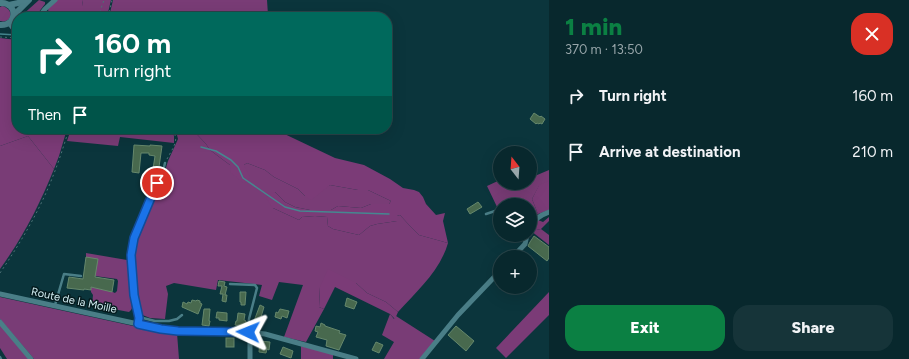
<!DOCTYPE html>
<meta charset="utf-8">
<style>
body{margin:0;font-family:Figtree,sans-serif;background:#163439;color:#f1f3f6;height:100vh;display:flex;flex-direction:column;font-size:15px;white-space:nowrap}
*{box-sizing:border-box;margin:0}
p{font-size:13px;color:#98a6aa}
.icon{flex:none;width:22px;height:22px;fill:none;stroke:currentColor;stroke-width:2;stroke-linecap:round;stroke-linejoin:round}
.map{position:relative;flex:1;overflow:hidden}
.panel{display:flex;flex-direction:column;background:#08282d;width:360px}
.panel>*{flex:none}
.top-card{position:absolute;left:12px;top:12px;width:380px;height:122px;border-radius:16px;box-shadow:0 4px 16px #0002,0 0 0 1px #294449;background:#00695c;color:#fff;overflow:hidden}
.needle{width:26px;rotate:343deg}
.fabs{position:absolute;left:493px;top:146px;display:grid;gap:8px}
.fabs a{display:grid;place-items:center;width:44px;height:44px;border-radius:50%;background:#08282d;box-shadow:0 4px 16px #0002,0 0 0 1px #294449;font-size:20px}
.pin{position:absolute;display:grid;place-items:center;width:34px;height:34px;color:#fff;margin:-17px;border:2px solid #fff;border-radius:50%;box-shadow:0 1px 4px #0007}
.me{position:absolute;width:44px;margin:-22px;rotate:272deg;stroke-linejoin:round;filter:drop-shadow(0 0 3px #0008)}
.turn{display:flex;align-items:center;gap:14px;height:84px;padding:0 16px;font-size:18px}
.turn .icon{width:52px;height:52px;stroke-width:2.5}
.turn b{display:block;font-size:28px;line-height:34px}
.then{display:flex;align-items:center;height:38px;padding:0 16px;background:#0003;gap:8px;font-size:15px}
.round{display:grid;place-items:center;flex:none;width:42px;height:42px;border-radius:16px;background:#163439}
.head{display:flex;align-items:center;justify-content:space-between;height:68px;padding:0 16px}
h1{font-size:24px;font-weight:800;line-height:30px;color:#0b8043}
.action{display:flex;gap:8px;margin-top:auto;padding:8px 16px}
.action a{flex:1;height:46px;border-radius:16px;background:#0b8043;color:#fff;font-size:16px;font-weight:800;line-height:46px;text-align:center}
.action a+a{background:#163439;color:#f1f3f6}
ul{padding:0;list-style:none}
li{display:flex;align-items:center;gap:12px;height:56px;padding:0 16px}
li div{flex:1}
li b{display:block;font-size:15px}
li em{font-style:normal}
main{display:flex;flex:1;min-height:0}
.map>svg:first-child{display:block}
.green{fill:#793c76}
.forest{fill:#7b3b77}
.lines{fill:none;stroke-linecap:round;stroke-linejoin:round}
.stream{stroke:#468790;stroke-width:1.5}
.building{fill:#48694e;stroke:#66886c}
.path{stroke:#4d7278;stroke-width:1;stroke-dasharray:2 3;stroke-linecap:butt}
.service{stroke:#4a7e87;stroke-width:2.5}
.minor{stroke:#4a7e87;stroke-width:5}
.tertiary{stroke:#4a7e87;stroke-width:6}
.route-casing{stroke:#114b97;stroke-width:10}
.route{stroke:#1a73e8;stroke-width:7}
.labels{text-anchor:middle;stroke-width:3;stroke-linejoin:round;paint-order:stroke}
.street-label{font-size:11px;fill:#d3eef2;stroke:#051b1e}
</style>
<main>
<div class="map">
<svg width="549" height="359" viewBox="0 0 549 359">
<rect width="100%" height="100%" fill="#0b353c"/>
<!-- green -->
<g class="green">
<polygon points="39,0 45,2 45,4 35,17 20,17"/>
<polygon points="82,0 111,0 107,17 83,17 83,6"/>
<polygon points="113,0 267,0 268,15 243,11 244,17 109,17"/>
<path d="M2,6C15,9 12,24 0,21V7Z"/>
<polygon points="71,129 167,129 173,133 174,136 174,143 120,137 118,146 67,141"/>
<path d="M173,129H192L206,144L210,150L230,165H244L247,163L265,170L274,177L298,189L305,196L330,185L358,190H368L391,201L389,204H371L361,208L338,206L331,210H310L295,207L285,202L275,192L273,208L299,220L302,217L315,216L327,217L328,226L333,229L359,235L370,226L377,224L397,221V216L400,215L410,226L419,235L448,243C440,271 417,291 398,312L386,302L367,293L356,283L320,287L319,307L324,309L306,342L284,337L303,285L279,282L272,300L259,296L262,285L218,280L216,290L174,283L166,286L168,294L165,319L150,318L140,314L136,295L133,266V248L136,239L147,214L155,190L165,171L168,161L178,139L177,135Z"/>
<path d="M28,136L54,169C39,206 23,237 0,269V146Z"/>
<polygon points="549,170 549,182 539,186 532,199 538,214 530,221 530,205 500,205 500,209 498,209 487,186 500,180 500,183 530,183 530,178"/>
<polygon points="541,229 549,235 549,245 531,231"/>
<polygon points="86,253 127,260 132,308 131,310 129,312 92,305 93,295 91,292 91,287 108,290 115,293 117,291 118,281 117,279 95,276 86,257"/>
<polygon points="0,297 156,331 177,333 179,359 34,359 0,319"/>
<polygon points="390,314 394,319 396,316 435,341 420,359 384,359 394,342 382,335"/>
<polygon points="0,323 30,359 7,359 0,348"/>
<polygon points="301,346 333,354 333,359 301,359"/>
</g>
<!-- forest -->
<g class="forest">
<polygon points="57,0 82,0 83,6 83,17 49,17 48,8"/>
<polygon points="0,38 17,40 17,129 67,129 59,156 54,169 28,136 0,146"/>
<polygon points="192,129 274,129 335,158 364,165 390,179 403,188 414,190 419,192 423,197 426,204 436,215 445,213 443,221 448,243 419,235 410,226 400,215 397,216 397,221 377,224 370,226 359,235 333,229 328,226 327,217 315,216 302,217 299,220 273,208 266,198 275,192 285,202 295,207 310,210 331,210 338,206 361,208 371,204 389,204 391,201 368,190 358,190 330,185 311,200 305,196 298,189 274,177 265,170 247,163 244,165 250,178 244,183 231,173 230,165 210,150 206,144"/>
<polygon points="549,181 549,210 538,214 532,199 539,185"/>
<polygon points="549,217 549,221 541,229 531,231 534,223 538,220 543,222"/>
<polygon points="328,269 356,283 367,293 386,302 398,312 395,319 390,314 335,287 324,309 319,307 320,287"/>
<polygon points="549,292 549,315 506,358 496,348"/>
</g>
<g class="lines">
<!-- stream -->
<g class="stream">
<polyline points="43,17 45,14"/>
<polyline points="0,34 17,35"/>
<polyline points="201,147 216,151 231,160 238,167 243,178 285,207 300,211 389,214"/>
</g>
</g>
<!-- building -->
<g class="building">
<polygon points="534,113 540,117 541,116 545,119 542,124 540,123 539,124 537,123 536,124 530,119"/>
<polygon points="134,145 150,146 150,145 162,146 158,174 149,173 150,169 153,169 155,156 149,155 149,153 141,153 139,173 132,172"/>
<polygon points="478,202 482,207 470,214 467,209"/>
<polygon points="534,236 549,247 549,258 547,261 528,246 530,242"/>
<polygon points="86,257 98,259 95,277 114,280 112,292 91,287 91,290 84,289 84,290 67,288 69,277 83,279"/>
<polygon points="219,281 225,282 224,286 227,287 225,295 227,295 226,302 222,301 223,294 220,294 222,286 218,286"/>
<polygon points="240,292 246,292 245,305 241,305 241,302 240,302"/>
<polygon points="347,298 357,302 354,309 345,306"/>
<polygon points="192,300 196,301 197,300 200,301 200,303 202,304 198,314 182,307 183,302 187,304 188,302 191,303"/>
<polygon points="260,305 264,307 261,317 258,322 254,321"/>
<polygon points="204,309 210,309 209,321 210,321 209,326 202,325"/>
<polygon points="280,309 289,311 287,318 282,316 281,319 275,317 276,312 278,313"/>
<polygon points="217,312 227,313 227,321 219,320 219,318 216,318"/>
<polygon points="238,313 245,314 244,320 246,321 246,326 235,325 236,321 237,321"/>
<polygon points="321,323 325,325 325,326 340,331 339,333 346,335 339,350 326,346 327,340 316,337 318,332 315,331 316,326 320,327"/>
<polygon points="456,326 474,341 466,351 448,335"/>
<rect x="226" y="338" width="8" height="9"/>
<polygon points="260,341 270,342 269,350 267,349 266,353 259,352"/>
<polygon points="376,342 383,345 379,353 372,350"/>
<polygon points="283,347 293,351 291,358 280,354"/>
</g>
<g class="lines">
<!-- path -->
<g class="path">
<polyline points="48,13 48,17"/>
<polyline points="98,17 104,0"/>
<polyline points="108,17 112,0"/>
<polyline points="0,37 17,38"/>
<path d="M167,159C172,149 182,138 170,129"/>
<path d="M0,273C21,242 40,210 53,176C59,161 64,145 69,129"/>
</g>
<!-- service -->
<g class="service">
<polyline points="486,214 498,210 500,210"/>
<polyline points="230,284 255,285 257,288 249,319 248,331"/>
<polyline points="55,305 64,274 81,276"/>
<polyline points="139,318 143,318 155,321 169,321 177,319 182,315"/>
<polyline points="138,324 139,318 134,295 131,255 134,238 153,191 163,171 165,163"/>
<polyline points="0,357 1,359"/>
</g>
<!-- minor -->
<g class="minor">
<polyline points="39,17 45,9 55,0"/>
<polyline points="9,23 13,28 17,30"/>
<path d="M530,227C534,219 540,215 549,212"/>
<polyline points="513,257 525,244 527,235"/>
<polyline points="0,294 161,329 178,331 239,331 265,334 356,359"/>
<polyline points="0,322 31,359"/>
<polyline points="250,332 250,359"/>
<polyline points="422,359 458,315 500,271"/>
</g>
<!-- tertiary -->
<g class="tertiary">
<path d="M0,3C18,2 18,26 0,25"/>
<polyline points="9,5 27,1"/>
<polyline points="14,15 29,0"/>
</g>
</g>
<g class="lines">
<defs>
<polyline id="route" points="157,183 134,238 131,255 134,295 139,318 138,324 161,329 178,331 248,332"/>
</defs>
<!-- route casing -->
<use href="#route" class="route-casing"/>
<!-- route -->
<use href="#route" class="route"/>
</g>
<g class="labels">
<!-- street labels -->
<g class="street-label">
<text transform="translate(74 300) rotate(12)" y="4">Route de la Moille</text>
</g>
</g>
</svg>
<div class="fabs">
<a><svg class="needle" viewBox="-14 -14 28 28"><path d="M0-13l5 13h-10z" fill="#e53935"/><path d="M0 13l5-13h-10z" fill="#98a6aa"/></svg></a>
<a><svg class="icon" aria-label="layers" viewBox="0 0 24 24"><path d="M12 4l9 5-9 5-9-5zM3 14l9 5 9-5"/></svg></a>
<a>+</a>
</div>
<div class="pin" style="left:157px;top:183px;background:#d93025"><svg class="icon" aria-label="arrive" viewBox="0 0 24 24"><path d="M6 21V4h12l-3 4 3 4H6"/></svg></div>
<svg class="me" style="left:248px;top:332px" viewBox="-20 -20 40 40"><path d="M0-17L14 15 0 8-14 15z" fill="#1a73e8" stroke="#fff" stroke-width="4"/></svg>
<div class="top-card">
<div class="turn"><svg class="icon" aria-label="right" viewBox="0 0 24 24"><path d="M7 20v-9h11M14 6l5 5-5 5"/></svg><div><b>160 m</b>Turn right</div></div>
<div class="then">Then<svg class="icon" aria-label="arrive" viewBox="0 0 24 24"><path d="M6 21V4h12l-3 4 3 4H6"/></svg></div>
</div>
</div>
<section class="panel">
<div class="head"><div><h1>1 min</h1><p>370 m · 13:50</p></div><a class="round" style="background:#d93025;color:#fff"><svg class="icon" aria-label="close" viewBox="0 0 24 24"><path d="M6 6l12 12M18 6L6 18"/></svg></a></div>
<ul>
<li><svg class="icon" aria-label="right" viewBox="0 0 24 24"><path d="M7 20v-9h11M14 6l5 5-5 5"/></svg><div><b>Turn right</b></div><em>160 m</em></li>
<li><svg class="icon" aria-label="arrive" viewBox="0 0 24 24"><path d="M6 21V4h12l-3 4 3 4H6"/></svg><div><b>Arrive at destination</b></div><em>210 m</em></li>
</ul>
<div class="action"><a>Exit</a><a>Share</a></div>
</section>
</main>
